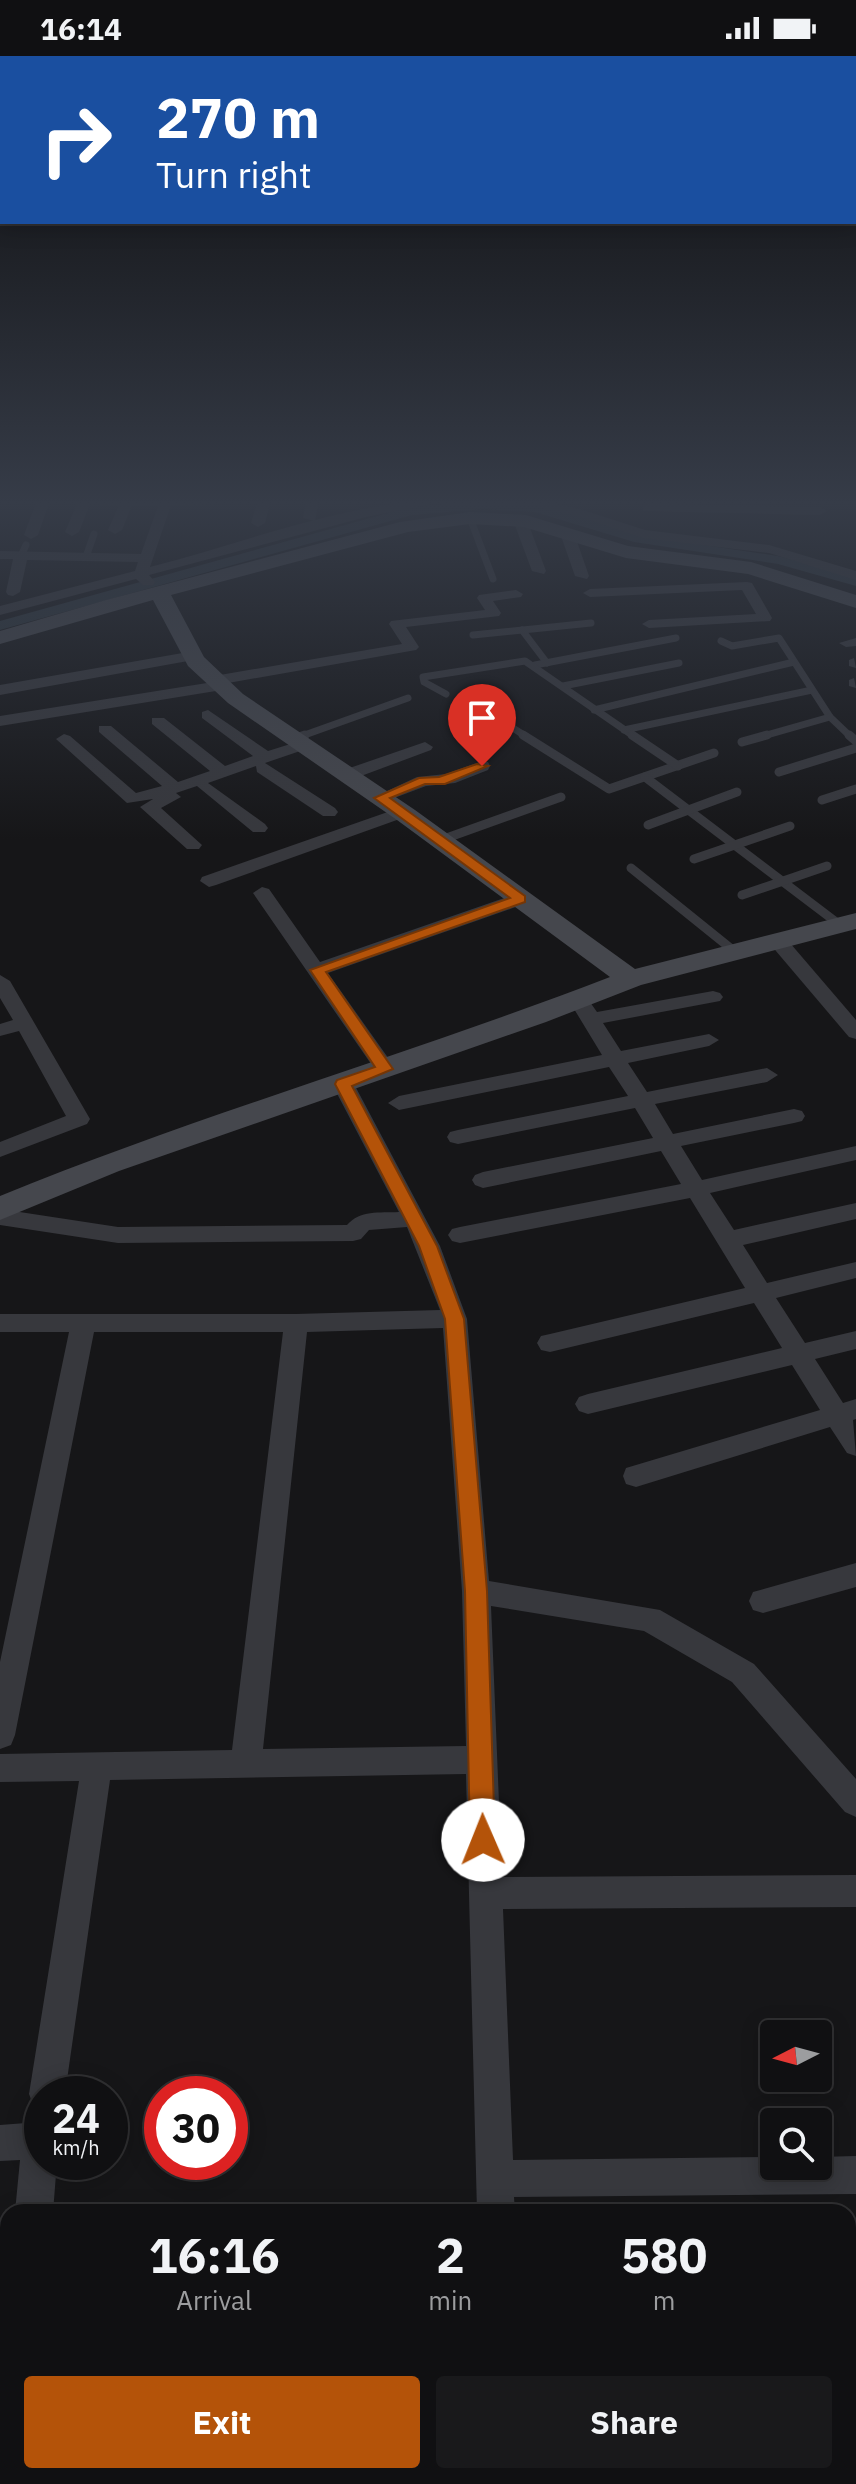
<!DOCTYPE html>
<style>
body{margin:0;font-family:"IBM Plex Sans",sans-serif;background:#19191b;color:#f1f3f6;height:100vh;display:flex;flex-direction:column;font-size:30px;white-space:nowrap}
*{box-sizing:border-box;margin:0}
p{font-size:26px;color:#9c9d9f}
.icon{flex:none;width:44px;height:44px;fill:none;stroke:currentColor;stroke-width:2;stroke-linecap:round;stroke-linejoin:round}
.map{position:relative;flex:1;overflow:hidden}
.drawer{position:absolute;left:0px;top:2148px;width:856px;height:280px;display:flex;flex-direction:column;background:#101012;border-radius:24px 24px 0 0;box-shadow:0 4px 20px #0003,0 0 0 2px #303032}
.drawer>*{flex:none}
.guide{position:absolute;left:0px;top:0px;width:856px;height:168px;box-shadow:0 4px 20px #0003,0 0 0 2px #303032;background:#1a4fa0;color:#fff;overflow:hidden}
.needle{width:52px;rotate:264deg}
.fabs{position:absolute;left:760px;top:1964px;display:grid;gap:16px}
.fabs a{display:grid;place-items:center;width:72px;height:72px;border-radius:8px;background:#101012;box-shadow:0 4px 20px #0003,0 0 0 2px #303032;font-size:40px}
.speed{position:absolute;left:24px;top:2020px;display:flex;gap:16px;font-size:40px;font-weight:700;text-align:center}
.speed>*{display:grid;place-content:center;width:104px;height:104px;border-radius:50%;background:#101012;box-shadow:0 4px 20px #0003,0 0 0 2px #303032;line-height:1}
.speed small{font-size:20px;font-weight:400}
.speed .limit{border:12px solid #d22;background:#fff;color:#111}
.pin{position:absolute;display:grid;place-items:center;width:68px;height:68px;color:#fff;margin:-82px -34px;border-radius:50% 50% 50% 0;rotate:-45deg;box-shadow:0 0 8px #0007}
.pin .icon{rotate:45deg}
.me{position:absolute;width:88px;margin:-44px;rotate:359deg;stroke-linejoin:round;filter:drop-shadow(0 0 6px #0008)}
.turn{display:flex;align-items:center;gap:28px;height:168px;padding:0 24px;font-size:36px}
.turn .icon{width:104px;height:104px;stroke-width:2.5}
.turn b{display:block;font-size:56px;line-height:68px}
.eta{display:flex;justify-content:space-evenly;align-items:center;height:136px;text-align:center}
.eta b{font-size:48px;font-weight:700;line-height:56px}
.action{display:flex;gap:16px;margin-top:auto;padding:16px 24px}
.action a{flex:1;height:92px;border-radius:8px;background:#b45309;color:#fff;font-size:32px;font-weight:700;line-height:92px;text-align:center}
.action a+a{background:#19191b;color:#f1f3f6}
.status{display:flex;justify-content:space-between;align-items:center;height:56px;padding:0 40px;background:#101012;direction:ltr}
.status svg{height:22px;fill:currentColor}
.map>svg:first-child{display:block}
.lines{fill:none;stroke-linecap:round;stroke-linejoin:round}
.canal{fill:#2c353c;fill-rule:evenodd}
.lane-far1{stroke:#37383d;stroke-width:7}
.lane{stroke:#37383d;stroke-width:9}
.street{fill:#37383d;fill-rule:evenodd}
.secondary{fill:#45474d;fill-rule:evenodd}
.route{fill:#b45309;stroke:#753606;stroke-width:2}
</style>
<div class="status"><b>16:14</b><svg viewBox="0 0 49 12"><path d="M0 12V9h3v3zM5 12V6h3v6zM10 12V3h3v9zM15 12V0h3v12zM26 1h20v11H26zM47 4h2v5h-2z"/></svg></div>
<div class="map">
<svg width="856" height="2428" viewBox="0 0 856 2428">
<rect width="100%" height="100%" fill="#161618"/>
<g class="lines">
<!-- canal -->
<polygon class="canal" points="482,445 517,446 552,451 637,479 778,500 856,521 856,530 778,508 634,486 535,456 482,453 412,459 0,574 0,565 406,452"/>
<!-- lane-far1 -->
<g class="lane-far1">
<polyline points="470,462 493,523"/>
<polyline points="21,500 26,489"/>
<polyline points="86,501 94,478"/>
<polyline points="522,574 547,607"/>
<polyline points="473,579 591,567"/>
<polyline points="721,585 732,590 779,582 830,661 851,681"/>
<polyline points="535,609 676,582"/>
<polyline points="563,630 679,607"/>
<polyline points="446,638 424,626 423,621 525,605 635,681"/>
<polyline points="594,654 794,606"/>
<polyline points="486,655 527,681"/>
<polyline points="624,674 812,634"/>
<polyline points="299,681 408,642"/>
<polyline points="760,681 830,661"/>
</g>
<!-- lane -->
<g class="lane">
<polyline points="523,679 609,733 714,697"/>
<polyline points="632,679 678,710"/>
<polyline points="849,679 856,685"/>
<polyline points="293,683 305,679"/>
<polyline points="742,686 767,679"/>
<polyline points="779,716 856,692"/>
<polyline points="645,721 840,869"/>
<polyline points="822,744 856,733"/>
<polyline points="648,769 737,736"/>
<polyline points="441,784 561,741"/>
<polyline points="694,803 790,770"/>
<polyline points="631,812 734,895"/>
<polyline points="742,839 827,810"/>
</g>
<!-- street -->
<g class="street">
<polygon points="37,444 50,444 38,479 31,483 24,479"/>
<path d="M60,444H223L217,448L171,449L150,511C248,486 349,444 451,444L366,461L149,519L155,526L153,529H143L136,523L0,559V550L135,515L138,506L27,504L20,536L13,540L8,539L6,536L13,503H0V495L141,498L158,450L132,449L122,474L115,478L108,474L119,449L90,448L79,476L72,480L65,476L77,448Z"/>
<polygon points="258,444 271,444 265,467 258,471 251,467"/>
<polygon points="306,444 319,444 315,465 303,462"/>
<polygon points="510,444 537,444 580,453 645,474 769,489 856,515 856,524 769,497 643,482 577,460"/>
<polygon points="648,448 820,451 827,455 820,459 643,455 643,449"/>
<polygon points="515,461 527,464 546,515 544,518 532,515 513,464"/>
<polygon points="562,474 574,477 589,520 587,523 575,520 560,477"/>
<polygon points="747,526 752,527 772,562 770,565 649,572 642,568 649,564 756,558 742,534 590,541 583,537 590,533"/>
<polygon points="516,534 523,538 521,541 493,545 501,557 499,560 406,571 419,591 416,594 228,627 228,632 222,634 0,670 0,660 207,627 209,622 214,620 402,588 389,568 391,565 485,554 477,542 479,539"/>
<polygon points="856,582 856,590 846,591 839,587"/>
<polygon points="194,595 199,597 199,603 0,639 0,629"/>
<polygon points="854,602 856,612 849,610 849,604"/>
<polygon points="854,622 856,632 849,630 849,624"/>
<polygon points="208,654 268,695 300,685 306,687 308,690 306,693 265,707 335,752 338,756 335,760 323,760 257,716 256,710 208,727 265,768 268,772 265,776 253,776 197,730 176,737 181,741 161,752 202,789 199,793 187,793 140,751 153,743 127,747 56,683 64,678 70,680 136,737 162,730 99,676 99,670 111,670 178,726 210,715 152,668 152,662 164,662 225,710 253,700 202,662 202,656"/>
<polygon points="425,686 433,691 431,694 353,723 347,724 339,719 341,715"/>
<polygon points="482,705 488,706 490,710 488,714 455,727 426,730 381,747 372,742 417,721 446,718"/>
<polygon points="402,751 411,756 408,760 216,829 209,831 200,825 202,821"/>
<polygon points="262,831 269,833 320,906 513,839 520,837 529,843 527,847 328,917 396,1013 385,1020 378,1018 253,837"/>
<polygon points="777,878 784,880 856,964 856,983 849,981 770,888 767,884"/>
<polygon points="0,919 10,925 90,1063 87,1068 0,1101 0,1086 66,1060 19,975 0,980 0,968 13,964 0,942"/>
<polygon points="713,935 720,937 723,941 720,945 603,967 621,995 709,978 719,984 709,990 628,1007 647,1036 767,1012 778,1019 767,1026 655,1048 673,1078 794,1053 802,1055 805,1060 802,1065 794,1067 681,1090 702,1124 856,1090 856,1104 710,1137 734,1174 856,1147 856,1163 743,1189 767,1227 856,1206 856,1222 776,1242 805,1287 856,1275 856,1293 815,1303 843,1347 856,1343 856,1363 853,1364 856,1400 847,1397 830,1371 636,1431 626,1428 623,1420 626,1412 820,1354 792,1309 588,1358 579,1355 575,1348 579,1341 588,1338 782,1292 754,1247 550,1296 541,1294 537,1287 541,1280 550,1278 745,1232 690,1142 460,1187 452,1185 448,1179 452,1173 460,1171 681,1128 661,1095 483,1132 475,1129 472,1124 475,1119 483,1116 653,1082 635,1052 458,1088 450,1086 447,1081 450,1076 458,1074 628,1040 609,1011 399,1054 388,1047 399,1040 602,999 568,943 571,939 585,939 597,956"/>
<path d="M343,1021L354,1028L440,1190L467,1263L489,1525L660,1554L754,1608L856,1723V1761L845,1756L732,1626L644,1575L491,1550L502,1821L856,1819V1851L503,1853L513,2104L774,2101V2110H818V2101L856,2100V2138L514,2141L515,2156H477L466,1718L110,1724L65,2038H42V2106H57L53,2156H15L20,2104L0,2105V2069L26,2067L29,2059L42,2054L34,2051L29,2038L79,1725L0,1726V1698L232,1694L283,1276H94L15,1679L11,1689L0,1693V1606L69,1276H0V1258H296L440,1254L407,1171L369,1174L361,1183L353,1185L118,1187L0,1169V1153L118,1171L347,1169C360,1154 379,1157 399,1156L332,1028ZM443,1272L462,1535L466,1690L263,1693L307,1276Z"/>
<polygon points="856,1507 856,1531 763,1557 753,1554 749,1545 753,1536"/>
<rect x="0" y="2229" width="8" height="38"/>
<polygon points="8,2401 8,2420 33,2420 32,2428 0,2428 0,2404"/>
<rect x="484" y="2420" width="42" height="8"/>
</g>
<!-- secondary -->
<path class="secondary" d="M470,456L526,459L628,490L751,506L856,539V552L748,518L626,502L524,471L470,468L408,476L171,539L204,601L243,638L415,754L635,913L856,857V873L641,929L546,966L119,1115L0,1164V1140C200,1058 408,999 610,921L397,764L228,647L188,610L153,544L0,588V575L106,544L400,466Z"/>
</g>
<!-- sky -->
<linearGradient id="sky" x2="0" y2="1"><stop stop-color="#0c0c0d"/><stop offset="0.57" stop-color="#363c48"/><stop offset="1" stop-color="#363c48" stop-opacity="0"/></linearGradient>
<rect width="856" height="784" fill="url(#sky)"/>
<!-- route -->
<polygon class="route" points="477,708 488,710 445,728 425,728 390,742 525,840 525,846 326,916 393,1013 352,1030 437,1190 464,1263 487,1535 495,1784 491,1792 483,1796 474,1792 470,1784 465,1535 445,1263 419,1190 335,1028 337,1024 375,1011 310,914 510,842 374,742 419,722 439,721"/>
</svg>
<div class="fabs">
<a><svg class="needle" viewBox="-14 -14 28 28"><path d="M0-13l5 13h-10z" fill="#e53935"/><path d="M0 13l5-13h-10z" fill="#9c9d9f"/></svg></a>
<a><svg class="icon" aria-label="search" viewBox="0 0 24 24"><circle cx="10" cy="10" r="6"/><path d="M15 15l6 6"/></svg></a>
</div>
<div class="speed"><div>24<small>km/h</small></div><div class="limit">30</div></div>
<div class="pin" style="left:482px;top:710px;background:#d93025"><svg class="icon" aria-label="arrive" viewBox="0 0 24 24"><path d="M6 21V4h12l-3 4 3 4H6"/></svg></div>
<svg class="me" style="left:483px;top:1784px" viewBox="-20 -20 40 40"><circle r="19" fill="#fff"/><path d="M0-13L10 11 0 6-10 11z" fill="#b45309"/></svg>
<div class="guide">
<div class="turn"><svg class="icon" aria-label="right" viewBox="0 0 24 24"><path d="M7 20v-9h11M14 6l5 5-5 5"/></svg><div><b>270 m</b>Turn right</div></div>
</div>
<section class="drawer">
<div class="eta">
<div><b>16:16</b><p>Arrival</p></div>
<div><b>2</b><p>min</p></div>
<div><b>580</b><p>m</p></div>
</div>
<div class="action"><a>Exit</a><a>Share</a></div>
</section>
</div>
